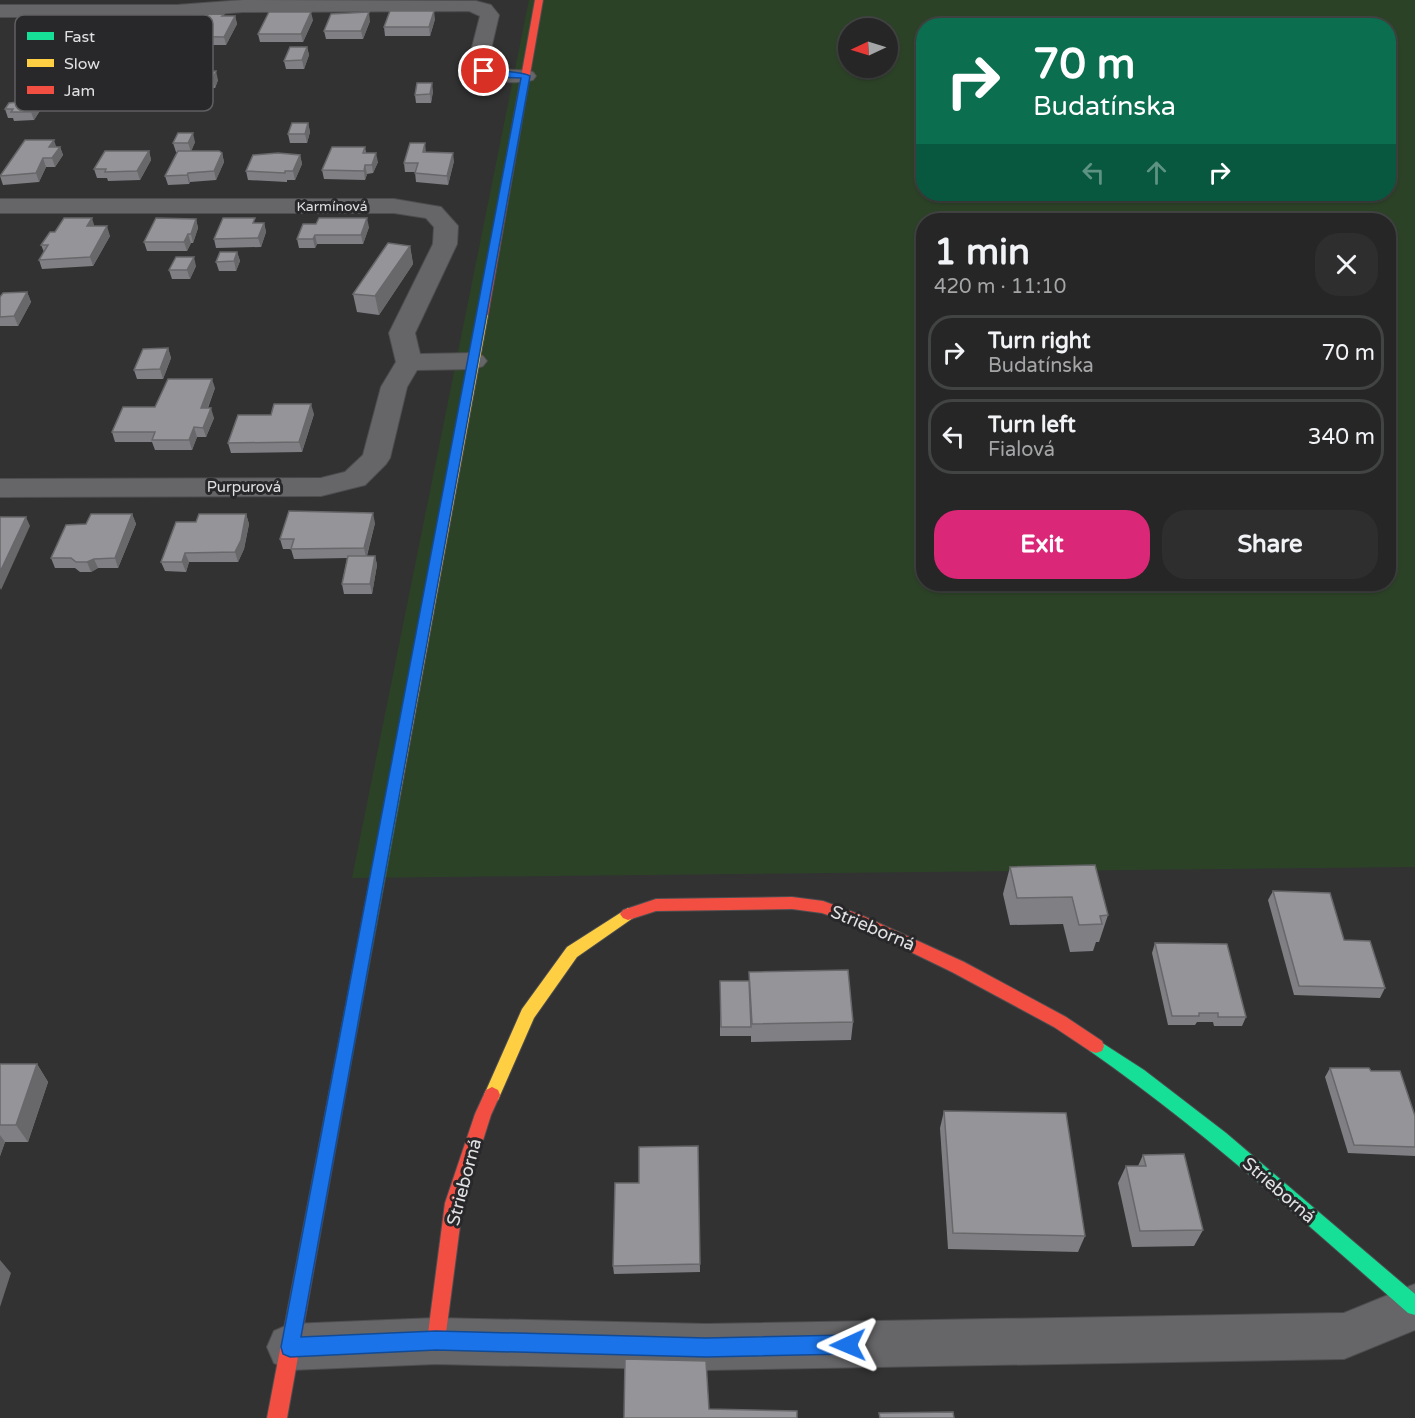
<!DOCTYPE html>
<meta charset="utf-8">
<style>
body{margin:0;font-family:"Varela Round",sans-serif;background:#2e2e2e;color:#f1f3f6;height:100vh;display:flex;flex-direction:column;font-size:22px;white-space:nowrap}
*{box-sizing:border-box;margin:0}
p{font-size:20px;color:#a4a5a7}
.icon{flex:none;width:33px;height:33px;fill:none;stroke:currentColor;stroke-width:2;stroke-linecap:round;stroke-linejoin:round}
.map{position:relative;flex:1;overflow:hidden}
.side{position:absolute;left:916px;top:213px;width:480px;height:378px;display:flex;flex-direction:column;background:#262626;border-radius:24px;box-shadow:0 2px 4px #0004,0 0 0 2px #424343}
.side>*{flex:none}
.top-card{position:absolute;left:916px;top:18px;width:480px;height:183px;border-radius:24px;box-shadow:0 2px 4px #0004,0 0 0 2px #424343;background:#0b6e4f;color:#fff;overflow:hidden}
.needle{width:39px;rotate:266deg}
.tools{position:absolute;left:838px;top:18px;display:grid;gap:12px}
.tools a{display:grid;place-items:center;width:60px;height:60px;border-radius:50%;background:#262626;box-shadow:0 2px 4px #0004,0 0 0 2px #424343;font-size:30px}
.pin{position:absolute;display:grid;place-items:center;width:51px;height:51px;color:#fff;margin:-26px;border:3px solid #fff;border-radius:50%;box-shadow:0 2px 6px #0007}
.me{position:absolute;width:66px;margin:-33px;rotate:269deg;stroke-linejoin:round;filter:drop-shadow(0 0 4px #0008)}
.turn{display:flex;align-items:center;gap:21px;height:126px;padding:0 18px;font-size:27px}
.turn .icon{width:78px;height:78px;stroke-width:2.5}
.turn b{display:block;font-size:42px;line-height:51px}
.lanes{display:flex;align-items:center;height:57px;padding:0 18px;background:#0003;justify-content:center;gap:30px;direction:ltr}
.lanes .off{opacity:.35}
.round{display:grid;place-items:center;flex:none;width:63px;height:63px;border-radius:24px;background:#2e2e2e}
.head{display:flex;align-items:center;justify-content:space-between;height:102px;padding:0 18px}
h1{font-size:36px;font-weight:800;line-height:45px}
.button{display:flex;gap:12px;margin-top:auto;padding:12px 18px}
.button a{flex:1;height:69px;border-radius:24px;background:#db2777;color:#fff;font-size:24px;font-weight:800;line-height:69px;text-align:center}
.button a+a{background:#2e2e2e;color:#f1f3f6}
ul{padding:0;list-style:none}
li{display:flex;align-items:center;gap:18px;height:75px;margin:0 12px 9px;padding:0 6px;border:3px solid #424343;border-radius:24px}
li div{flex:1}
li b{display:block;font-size:22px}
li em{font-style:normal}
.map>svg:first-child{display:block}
.green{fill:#2c4227;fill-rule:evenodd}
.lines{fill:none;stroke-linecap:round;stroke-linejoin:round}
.street-casing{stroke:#4e4e50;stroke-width:2}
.fast-casing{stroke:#4e4e50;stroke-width:2}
.slow-casing{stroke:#4e4e50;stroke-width:2}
.jam-casing{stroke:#4e4e50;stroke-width:2}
.street{fill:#666567;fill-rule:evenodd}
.fast{fill:#16e098;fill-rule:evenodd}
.slow{fill:#ffcf43;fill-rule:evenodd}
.jam{fill:#f24e42;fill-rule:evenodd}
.wall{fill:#807f84}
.shaded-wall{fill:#68686b}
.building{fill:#959499;stroke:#68686b;stroke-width:1.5}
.route{fill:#1a73e8;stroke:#114b97;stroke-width:1.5}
.labels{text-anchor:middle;stroke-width:6;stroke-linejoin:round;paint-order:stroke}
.far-street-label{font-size:14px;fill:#e1e1e3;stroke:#28272a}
.street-label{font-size:15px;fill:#e1e1e3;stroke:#28272a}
.near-street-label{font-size:18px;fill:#e1e1e3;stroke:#28272a}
.key{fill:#28272a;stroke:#605f62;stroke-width:1.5}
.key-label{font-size:16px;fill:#e1e1e3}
</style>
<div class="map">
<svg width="1415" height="1418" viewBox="0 0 1415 1418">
<rect width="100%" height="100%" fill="#323233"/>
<!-- green -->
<path class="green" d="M529,0H1415V867L352,878ZM924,26H1389V194H924ZM849,28H888V68H849ZM924,220H1389V584H924Z"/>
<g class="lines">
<defs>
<g id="street">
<path d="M243,0L476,1L491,5L499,15L488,62C502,73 517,68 533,72L536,76L533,80C512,85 481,82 468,63L480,16L469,11L243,12L177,17H0V5H177Z"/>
<polygon points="0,199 394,199 441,207 458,226 457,244 415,333 420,354 474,353 483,356 487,361 483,366 474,369 417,370 407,387 390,458 386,464 365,485 321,496 0,497 0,479 321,478 345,472 363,455 381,387 396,362 389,333 433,244 434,227 426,218 394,213 0,213"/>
<polygon points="1415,1284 1415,1330 1344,1359 706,1370 436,1364 290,1370 274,1363 267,1347 274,1331 290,1324 436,1318 706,1324 1344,1313"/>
</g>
<g id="fast">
<polygon points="393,791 398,792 400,796 351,1062 349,1067 343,1069 337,1067 335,1062 386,796 388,792"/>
<path d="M1096,1039L1144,1070L1226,1133L1415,1294V1315L1408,1313C1305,1222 1203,1130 1090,1051L1088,1046L1090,1041Z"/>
</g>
<g id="slow">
<polygon points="483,312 488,315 400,796 398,800 388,800 386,796 478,315"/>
<polygon points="628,908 633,910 636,914 633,918 577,957 534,1018 498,1100 492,1103 486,1100 484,1095 522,1009 567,947"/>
</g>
<g id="jam">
<polygon points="535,0 543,0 488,315 483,318 478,315"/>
<polygon points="792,897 823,901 861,915 964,962 1066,1017 1102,1041 1104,1046 1102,1051 1096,1053 1090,1051 1054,1027 952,972 851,923 822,913 792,909 656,911 628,920 623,918 620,914 623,910 656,899"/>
<polygon points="343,1055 349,1057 351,1062 287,1418 267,1418 335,1062 337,1057"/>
<polygon points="492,1087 498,1090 500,1095 491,1115 463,1203 445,1341 443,1348 436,1350 429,1348 427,1341 445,1203 475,1114 486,1090"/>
</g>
</defs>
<!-- street casing -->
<use href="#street" class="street-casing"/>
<!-- fast casing -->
<use href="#fast" class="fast-casing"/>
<!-- slow casing -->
<use href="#slow" class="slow-casing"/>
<!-- jam casing -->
<use href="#jam" class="jam-casing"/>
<!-- street -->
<use href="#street" class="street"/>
<!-- fast -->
<use href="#fast" class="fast"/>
<!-- slow -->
<use href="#slow" class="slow"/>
<!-- jam -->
<use href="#jam" class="jam"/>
</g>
<!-- wall -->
<g class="wall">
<polygon points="224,16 235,16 237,24 226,45 176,45 174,36"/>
<polygon points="148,18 150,26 148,30 149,32 138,46 126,46 124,49 105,47 108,55 102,64 71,64 69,55 91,46 89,37"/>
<polygon points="435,19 430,36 385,36 384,27"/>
<polygon points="313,20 303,42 260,42 258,34"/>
<polygon points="370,21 363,39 326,39 324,31"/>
<polygon points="307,47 309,55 304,69 286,69 284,61"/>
<polygon points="199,72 218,80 215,88 198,88 196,79"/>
<polygon points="433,91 431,103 416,103 415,95"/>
<polygon points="129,98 126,107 103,108 101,99"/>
<polygon points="5,109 41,109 34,120 14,121 13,118 8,118"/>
<polygon points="308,123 310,132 307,143 290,143 288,134"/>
<polygon points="195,142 191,151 222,153 224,162 216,180 190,182 189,184 168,185 165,176 177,152 176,152 173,143"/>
<polygon points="56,147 60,147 63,155 55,167 46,167 39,182 3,185 0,176"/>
<polygon points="365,147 366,153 378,162 373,173 367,174 365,180 324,179 322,170"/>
<polygon points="149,151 151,160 140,180 108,181 107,178 97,178 94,169"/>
<polygon points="426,152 454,161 448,185 416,182 415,172 405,172 404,163"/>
<polygon points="300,155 302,164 295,180 287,180 287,182 248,180 246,171"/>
<polygon points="196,219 198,228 193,243 191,243 187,251 147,251 144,242"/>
<polygon points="264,223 266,232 261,247 216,248 214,239"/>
<polygon points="303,224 369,227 363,244 317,244 315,248 299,248 297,239"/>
<polygon points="94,226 110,236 93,266 42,269 39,260 44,252 41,245 55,232"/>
<polygon points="410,246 413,264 379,315 357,312 353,294"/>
<polygon points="237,252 240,261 236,271 219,271 216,262"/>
<polygon points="196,266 190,279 172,279 169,270"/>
<polygon points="27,292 31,302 18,326 0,326 0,297"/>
<polygon points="168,348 171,358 163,379 137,379 134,370"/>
<polygon points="215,388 208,408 214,418 206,437 197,437 192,450 155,450 152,442 115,442 112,432 155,407"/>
<polygon points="314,414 302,452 231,453 228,443 271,415"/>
<polygon points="132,514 136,524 118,568 98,568 91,572 80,572 75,568 55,568 51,558 86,524"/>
<polygon points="246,514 249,524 244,549 238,562 189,562 186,572 165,571 161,562 196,522"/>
<polygon points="375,523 367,556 375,556 377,565 372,594 344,594 342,584 347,558 294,559 291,549 283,549 280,539"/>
<polygon points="1010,867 1108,915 1099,942 1096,942 1093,951 1070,952 1063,924 1010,925 1003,894"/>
<polygon points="1273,891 1344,940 1385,988 1380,998 1294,995 1268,900"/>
<polygon points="1155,943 1246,1017 1242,1026 1214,1026 1213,1022 1197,1022 1195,1025 1168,1025 1152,953"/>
<polygon points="749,972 853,1022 851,1040 751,1042 751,1033 751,1036 720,1036 720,981 749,981"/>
<polygon points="0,1064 37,1064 48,1082 28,1142 5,1142 0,1156"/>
<polygon points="1330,1068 1415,1116 1415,1156 1348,1153 1325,1077"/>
<polygon points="944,1111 1085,1236 1078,1252 948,1249 940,1128"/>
<polygon points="698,1146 700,1272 614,1274 613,1266 639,1183"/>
<polygon points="1143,1155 1203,1230 1194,1246 1132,1247 1118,1183 1126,1166 1138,1166"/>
</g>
<!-- shaded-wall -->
<g class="shaded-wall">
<polygon points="434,11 435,19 430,36 429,27"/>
<polygon points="311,12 313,20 303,42 301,34"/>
<polygon points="369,12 370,21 363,39 361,31"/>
<polygon points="235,16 237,24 226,45 224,37"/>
<polygon points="148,18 150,26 148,30 149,32 138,46 136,37"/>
<polygon points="123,38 126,46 124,49 121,40"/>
<polygon points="105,46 108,55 102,64 99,55"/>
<polygon points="307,47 309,55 304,69 302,60"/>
<polygon points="216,71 218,80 215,88 213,79"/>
<polygon points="432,83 433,91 431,103 430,94"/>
<polygon points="127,89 129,98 126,107 123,98"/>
<polygon points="38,100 41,109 34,120 31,112"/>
<polygon points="308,123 310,132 307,143 305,134"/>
<polygon points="193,133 195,142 191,152 188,143"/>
<polygon points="54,140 57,149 49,147"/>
<polygon points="425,143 426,152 424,161 423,152"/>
<polygon points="60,147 63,155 55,167 52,158"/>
<polygon points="149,151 151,160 140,180 137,171"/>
<polygon points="222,153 224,162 216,180 214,171"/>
<polygon points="376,153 378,162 373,173 372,165"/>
<polygon points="453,153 454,161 448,185 447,176"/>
<polygon points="300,155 302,164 295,180 293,171"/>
<polygon points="43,158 46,167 39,182 36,173"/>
<polygon points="365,165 367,174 365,180 364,171"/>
<polygon points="188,173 190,182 189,184 187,175"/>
<polygon points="92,218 95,228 87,226"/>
<polygon points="367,218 369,227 363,244 361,235"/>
<polygon points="196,219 198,228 193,243 191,234"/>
<polygon points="264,223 266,232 261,247 258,238"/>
<polygon points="107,226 110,236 93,266 90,257"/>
<polygon points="188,234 191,243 187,251 184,242"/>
<polygon points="315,235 317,244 315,248 313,239"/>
<polygon points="410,246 413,264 379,315 375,296"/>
<polygon points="237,252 240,261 236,271 234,261"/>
<polygon points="194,257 196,266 190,279 187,270"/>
<polygon points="27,292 31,302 18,326 14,316"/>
<polygon points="168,348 171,358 163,379 160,369"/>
<polygon points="212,379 215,388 204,417 201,408"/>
<polygon points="311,404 314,414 302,452 299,442"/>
<polygon points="211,408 214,418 206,437 203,428"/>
<polygon points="194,427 197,437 192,450 189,440"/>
<polygon points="373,513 375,523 366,558 364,548"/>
<polygon points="132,514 136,524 118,568 115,558"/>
<polygon points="246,514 249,524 244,549 238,562 235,552"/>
<polygon points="26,517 30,526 1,590 0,588 0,572"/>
<polygon points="185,553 189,562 186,572 182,562"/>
<polygon points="375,556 377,565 372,594 370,584"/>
<polygon points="94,559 98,568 91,572 87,562"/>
<polygon points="37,1064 48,1082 28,1142 16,1125"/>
<polygon points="0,1135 5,1142 0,1156"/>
<polygon points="0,1260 11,1273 0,1307"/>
</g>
<!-- building -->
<g class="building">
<polygon points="390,11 434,11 429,27 384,27"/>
<polygon points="269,12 311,12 301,34 258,34"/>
<polygon points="369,12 361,31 324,31 331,14"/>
<polygon points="224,14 222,16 235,16 224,37 174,36 186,15"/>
<polygon points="290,47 307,47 302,60 284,61"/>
<polygon points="216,71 213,79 196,79 199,72"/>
<polygon points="417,83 432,83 430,94 415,95"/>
<polygon points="38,100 31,112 11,112 13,109 5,109 9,103"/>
<polygon points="292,123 308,123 305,134 288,134"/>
<polygon points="178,133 193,133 188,143 173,143"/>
<polygon points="25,140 54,140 49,147 60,147 52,158 43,158 36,173 0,176"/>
<polygon points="410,143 425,143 423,152 453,153 447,176 415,173 418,163 404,163"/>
<polygon points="332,147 365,147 363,153 376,153 372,165 365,165 364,171 322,170"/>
<polygon points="105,151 149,151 137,171 105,172 106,169 94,169"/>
<polygon points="178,151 219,151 222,153 214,171 188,173 187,175 165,176"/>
<polygon points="278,153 300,155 293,171 285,171 285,173 246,171 253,155"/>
<polygon points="64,218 92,218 87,226 107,226 90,257 39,260 48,245 41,245 50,232 55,232"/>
<polygon points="156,218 196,219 191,234 188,234 184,242 144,242"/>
<polygon points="223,218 255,218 253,223 264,223 258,238 214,239"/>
<polygon points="319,218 367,218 361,235 315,235 313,239 297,239 303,224 316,224"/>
<polygon points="388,243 410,246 375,296 353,294"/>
<polygon points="220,252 237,252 234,261 216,262"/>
<polygon points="176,257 194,257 187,270 169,270"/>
<polygon points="27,292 14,316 0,317 0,297 3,293"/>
<polygon points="168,348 160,369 134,370 143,349"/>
<polygon points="168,379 212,379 201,408 211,408 203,428 194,427 189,440 152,440 155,432 112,432 123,407 155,407"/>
<polygon points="274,404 311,404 299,442 228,443 238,415 271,415"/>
<polygon points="289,511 373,513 364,548 291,549 294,539 280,539"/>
<polygon points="91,514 132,514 115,558 94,559 87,562 76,562 71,558 51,558 66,525 86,524"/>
<polygon points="199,514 246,514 241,540 235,552 185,553 182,562 161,562 176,522 196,522"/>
<polygon points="0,517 26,517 0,572"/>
<polygon points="348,556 375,556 370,584 342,584"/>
<polygon points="1095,865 1108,915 1100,916 1102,924 1079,925 1072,897 1017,898 1010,867"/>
<polygon points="1273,891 1330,893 1344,940 1370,941 1385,988 1299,986"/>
<polygon points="1155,943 1227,944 1246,1017 1218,1017 1218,1013 1199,1013 1199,1016 1172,1016"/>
<polygon points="848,970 853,1022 752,1024 749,972"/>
<polygon points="720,981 749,981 751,1027 721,1027"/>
<polygon points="0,1064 37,1064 16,1125 0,1125"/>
<polygon points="1330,1068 1369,1068 1371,1071 1400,1071 1415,1116 1415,1147 1354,1145"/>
<polygon points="944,1111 1066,1113 1085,1236 953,1233"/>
<polygon points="698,1146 700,1264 613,1266 615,1183 639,1183 639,1147"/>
<polygon points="1184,1154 1203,1230 1140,1231 1126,1166 1146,1166 1143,1155"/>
<polygon points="625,1359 706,1361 709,1409 797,1411 797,1418 624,1418"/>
<polygon points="953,1412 954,1418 880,1418 879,1413"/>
</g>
<!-- route -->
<path class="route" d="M484,68C497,72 522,71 530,76L301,1337L436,1331L706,1338L848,1335L855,1338L857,1345L855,1351L848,1354L706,1357L436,1350L290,1357L283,1354L281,1347L521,78L497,77L481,73V69Z"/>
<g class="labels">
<!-- far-street labels -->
<g class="far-street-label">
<text x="332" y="211">Karmínová</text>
</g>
<!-- street labels -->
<g class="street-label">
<text x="244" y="492">Purpurová</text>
</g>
<!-- near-street labels -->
<g class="near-street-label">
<text transform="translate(873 928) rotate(23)" y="6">Strieborná</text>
<text transform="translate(464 1182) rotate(-75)" y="6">Strieborná</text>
<text transform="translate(1279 1190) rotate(41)" y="6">Strieborná</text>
</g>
</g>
<!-- legend -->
<rect x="15" y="15" width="198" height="96" rx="9" class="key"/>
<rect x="27" y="32" width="27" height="8" fill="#16e098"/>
<rect x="27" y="59" width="27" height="8" fill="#ffcf43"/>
<rect x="27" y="86" width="27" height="8" fill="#f24e42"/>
<g class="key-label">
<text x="64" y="42">Fast</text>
<text x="64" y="69">Slow</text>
<text x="64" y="96">Jam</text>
</g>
</svg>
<div class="tools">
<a><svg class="needle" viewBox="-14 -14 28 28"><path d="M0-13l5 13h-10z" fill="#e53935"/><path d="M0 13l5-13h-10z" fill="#a4a5a7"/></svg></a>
</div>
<div class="pin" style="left:484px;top:71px;background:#d93025"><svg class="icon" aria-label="arrive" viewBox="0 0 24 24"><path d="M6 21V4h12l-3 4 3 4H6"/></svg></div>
<svg class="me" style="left:848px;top:1345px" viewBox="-20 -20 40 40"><path d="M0-17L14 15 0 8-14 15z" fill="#1a73e8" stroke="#fff" stroke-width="4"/></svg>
<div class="top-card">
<div class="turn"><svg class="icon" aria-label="right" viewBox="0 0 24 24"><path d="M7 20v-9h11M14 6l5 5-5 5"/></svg><div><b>70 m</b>Budatínska</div></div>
<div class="lanes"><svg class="icon off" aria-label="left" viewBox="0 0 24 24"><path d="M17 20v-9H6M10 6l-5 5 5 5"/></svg><svg class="icon off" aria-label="ahead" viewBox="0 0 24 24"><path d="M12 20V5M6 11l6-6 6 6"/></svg><svg class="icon" aria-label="right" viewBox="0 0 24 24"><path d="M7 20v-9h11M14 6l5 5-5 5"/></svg></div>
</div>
<section class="side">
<div class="head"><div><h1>1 min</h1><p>420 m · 11:10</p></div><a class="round"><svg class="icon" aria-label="close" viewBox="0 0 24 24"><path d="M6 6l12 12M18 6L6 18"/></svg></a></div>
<ul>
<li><svg class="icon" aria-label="right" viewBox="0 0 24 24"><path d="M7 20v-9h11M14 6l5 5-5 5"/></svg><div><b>Turn right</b><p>Budatínska</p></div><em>70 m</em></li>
<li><svg class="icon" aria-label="left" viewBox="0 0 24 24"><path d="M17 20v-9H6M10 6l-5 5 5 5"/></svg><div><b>Turn left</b><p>Fialová</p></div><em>340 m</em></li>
</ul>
<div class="button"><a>Exit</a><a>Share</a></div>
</section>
</div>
